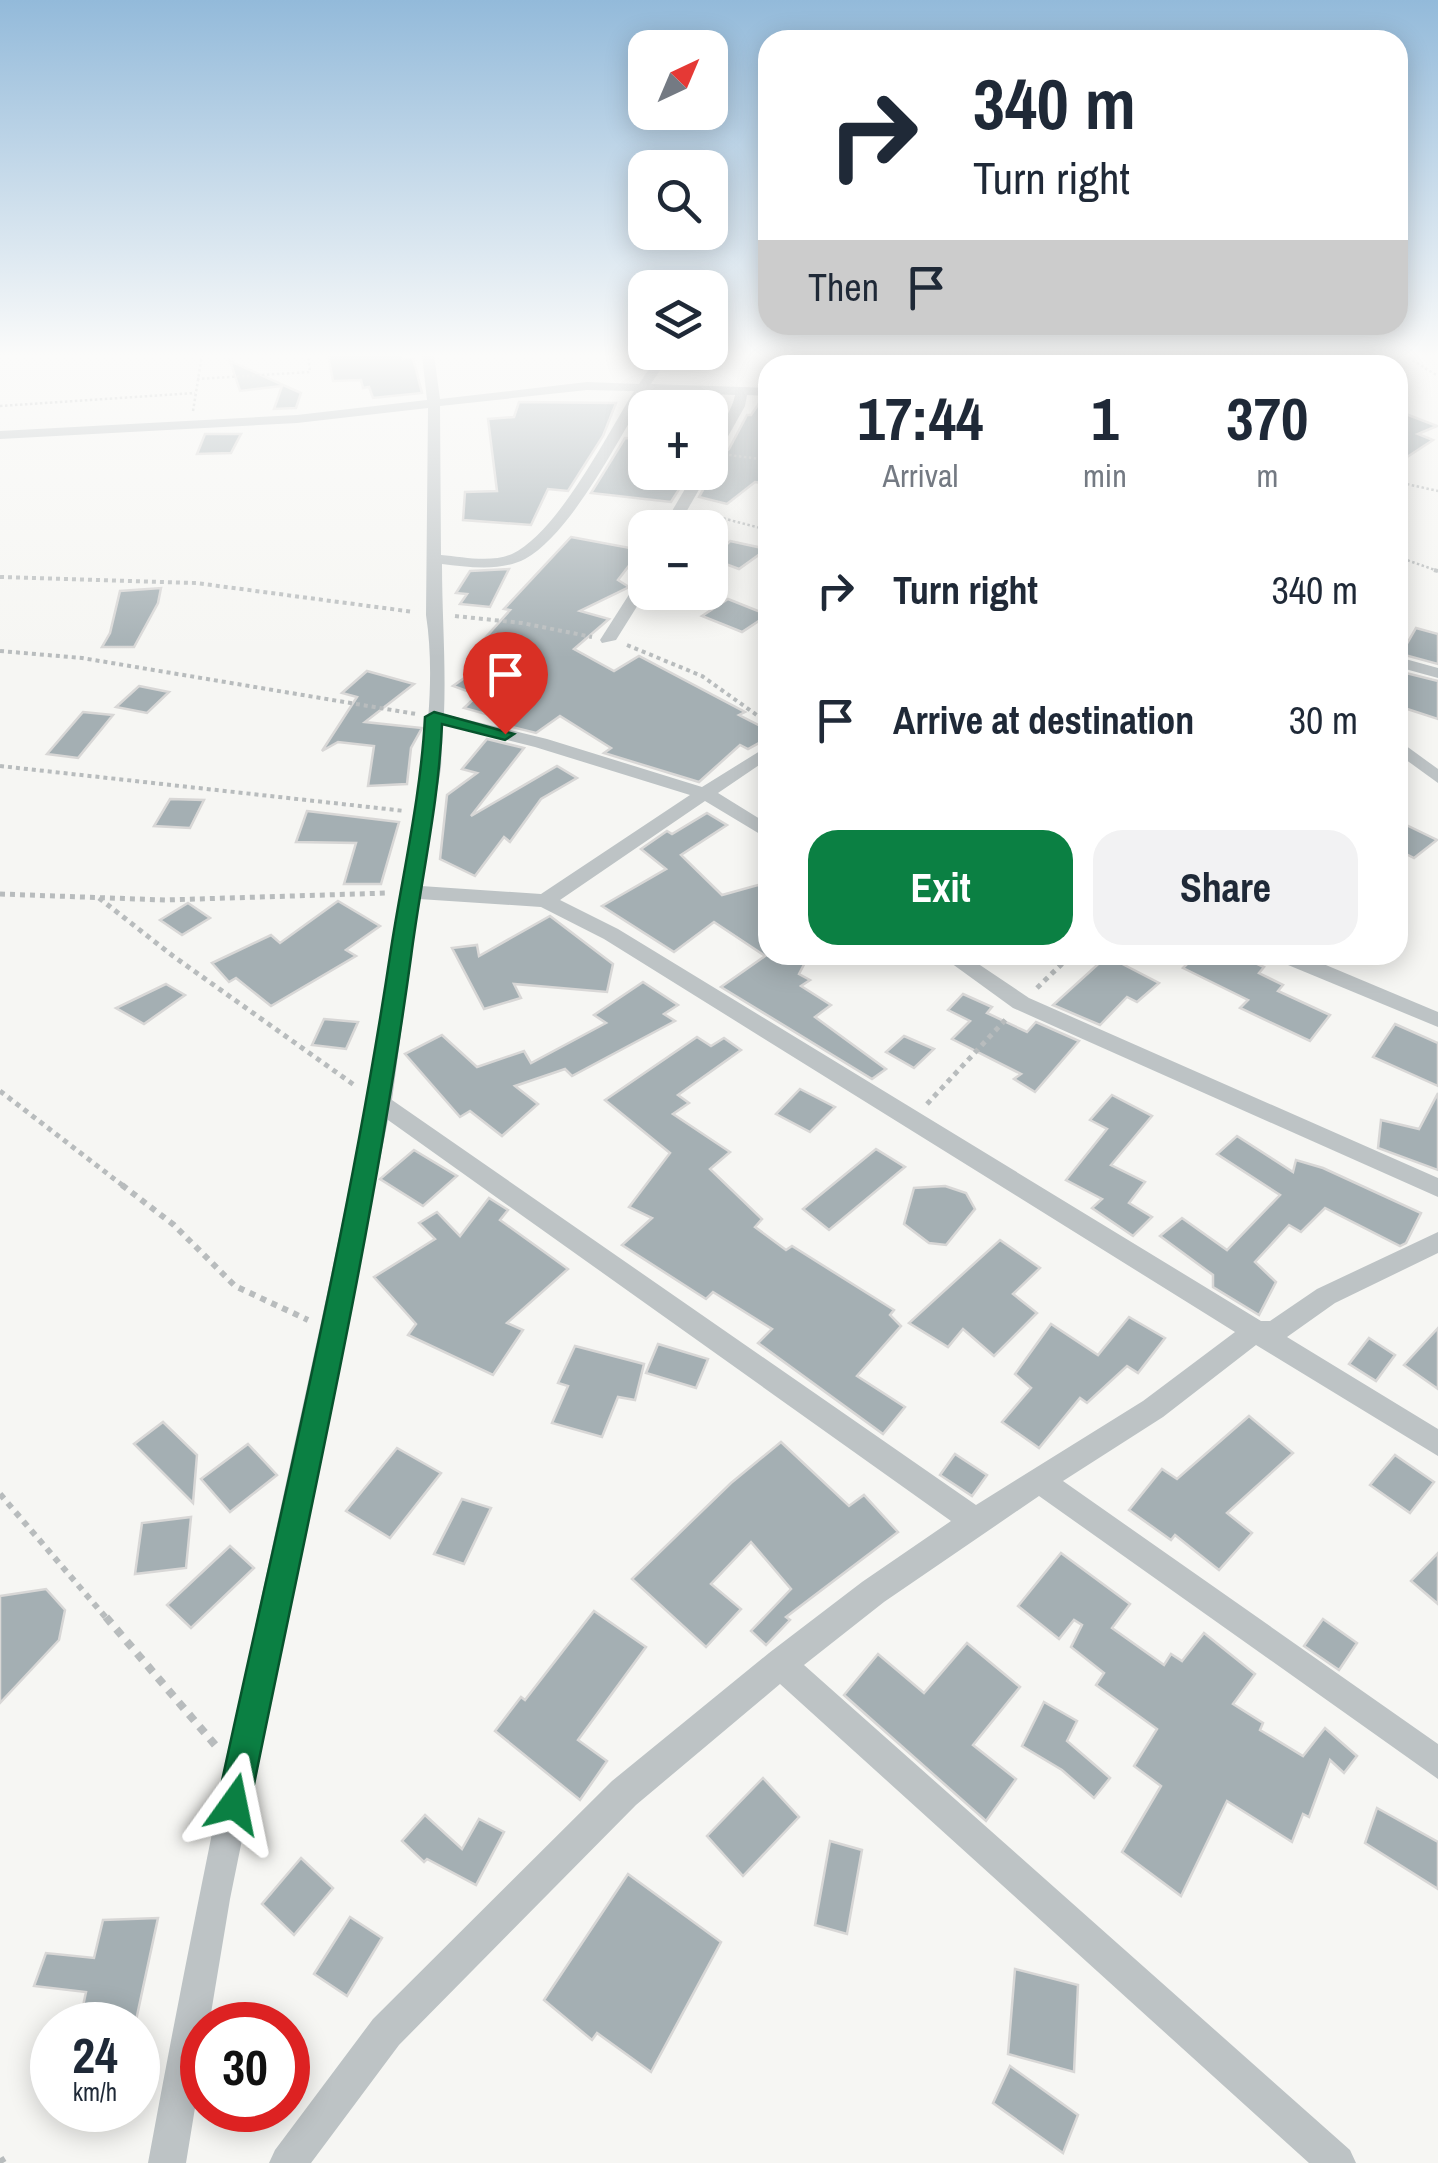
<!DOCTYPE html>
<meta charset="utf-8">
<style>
body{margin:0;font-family:"Archivo Narrow",sans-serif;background:#f2f2f3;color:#1f2937;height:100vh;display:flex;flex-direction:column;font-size:38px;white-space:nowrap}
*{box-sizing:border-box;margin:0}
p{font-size:32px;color:#747a83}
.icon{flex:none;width:55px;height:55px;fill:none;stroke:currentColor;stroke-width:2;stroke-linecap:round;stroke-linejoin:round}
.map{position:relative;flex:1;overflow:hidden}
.details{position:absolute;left:758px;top:355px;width:650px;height:610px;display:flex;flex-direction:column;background:#fff;border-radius:30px;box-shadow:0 5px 25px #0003}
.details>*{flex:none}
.top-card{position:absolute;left:758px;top:30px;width:650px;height:305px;border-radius:30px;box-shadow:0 5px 25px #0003;background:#fff;color:#1f2937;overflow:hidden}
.needle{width:65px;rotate:44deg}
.fabs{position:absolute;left:628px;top:30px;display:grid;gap:20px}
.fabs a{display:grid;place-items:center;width:100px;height:100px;border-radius:20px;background:#fff;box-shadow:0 5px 25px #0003;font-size:50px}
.speed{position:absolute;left:30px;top:2002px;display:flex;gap:20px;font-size:50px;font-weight:700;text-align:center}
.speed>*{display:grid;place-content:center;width:130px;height:130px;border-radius:50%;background:#fff;box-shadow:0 5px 25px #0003;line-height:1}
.speed small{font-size:25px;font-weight:400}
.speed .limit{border:15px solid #d22;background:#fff;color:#111}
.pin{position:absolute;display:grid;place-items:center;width:85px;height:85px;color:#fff;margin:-102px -42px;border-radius:50% 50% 50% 0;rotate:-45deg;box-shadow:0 0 10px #0007}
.pin .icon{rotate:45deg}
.me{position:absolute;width:110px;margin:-55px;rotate:12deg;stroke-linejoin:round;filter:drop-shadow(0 0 8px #0008)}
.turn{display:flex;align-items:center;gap:35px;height:210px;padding:0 50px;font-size:45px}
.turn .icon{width:130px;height:130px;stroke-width:2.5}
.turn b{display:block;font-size:70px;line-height:85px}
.then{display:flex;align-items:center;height:95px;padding:0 50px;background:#0003;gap:20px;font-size:38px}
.eta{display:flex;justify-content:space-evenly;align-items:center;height:170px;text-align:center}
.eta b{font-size:60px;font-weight:800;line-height:70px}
.cta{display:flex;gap:20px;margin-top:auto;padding:20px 50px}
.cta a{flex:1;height:115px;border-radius:30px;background:#0b8043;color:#fff;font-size:40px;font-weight:800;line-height:115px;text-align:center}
.cta a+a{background:#f2f2f3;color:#1f2937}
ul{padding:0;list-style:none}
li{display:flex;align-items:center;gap:30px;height:130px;padding:0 50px}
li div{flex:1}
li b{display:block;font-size:38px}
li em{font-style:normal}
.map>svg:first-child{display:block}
.building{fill:#a4afb3;stroke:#d8d7d6;stroke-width:2.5}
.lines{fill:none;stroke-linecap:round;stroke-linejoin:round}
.path-far4{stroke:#b8bcbd;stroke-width:2.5;stroke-dasharray:2.5 2.5;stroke-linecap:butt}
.path-far3{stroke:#b8bcbd;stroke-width:4;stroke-dasharray:4 4;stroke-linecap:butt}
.path-far2{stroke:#b8bcbd;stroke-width:5;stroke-dasharray:5 5;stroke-linecap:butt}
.path-far1{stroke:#b8bcbd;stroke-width:6;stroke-dasharray:6 6;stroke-linecap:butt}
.path{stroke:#b8bcbd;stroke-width:8;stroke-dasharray:8 8;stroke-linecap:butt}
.minor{fill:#bdc3c5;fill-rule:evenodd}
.route{fill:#0b8043;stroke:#07532c;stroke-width:2.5}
</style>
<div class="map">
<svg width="1438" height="2163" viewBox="0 0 1438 2163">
<rect width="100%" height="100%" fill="#f6f6f3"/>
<!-- building -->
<g class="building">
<polygon points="328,355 402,355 403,359 413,358 422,393 373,398 369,387 363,388 361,380 333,381"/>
<polygon points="230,361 301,393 296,408 274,409 282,386 240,391"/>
<polygon points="762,399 768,400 768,484 755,482 727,504 699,497 712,474 710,464 729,449 747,415 751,415"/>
<polygon points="519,402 616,403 603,436 568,491 548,489 531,525 463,520 465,492 497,491 488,419 514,417"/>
<polygon points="1398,411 1437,426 1418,434 1433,440 1398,463"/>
<polygon points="205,434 241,434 231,453 197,454"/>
<polygon points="625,438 645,439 645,472 690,472 671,502 591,493"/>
<polygon points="571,537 641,550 618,580 629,587 580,611 609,619 574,649 614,671 639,656 745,712 739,715 768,730 768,738 748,749 740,745 699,782 604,753 611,748 560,716 536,733 500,724 504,719 464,708 478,695 453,686 490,660 469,656 510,610 504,609"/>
<polygon points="730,541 767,549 739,569 712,559"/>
<polygon points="509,569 490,607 460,604 467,594 456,593 470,571"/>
<polygon points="161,588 158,603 134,647 102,647 110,633 120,591"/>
<polygon points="728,599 768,615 742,632 702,616"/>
<polygon points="1416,628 1438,634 1438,664 1401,654"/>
<polygon points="367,671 414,684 365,722 422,728 411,748 407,784 368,786 374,746 338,742 322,751 357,697 342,693"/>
<polygon points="1398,671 1438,681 1438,719 1398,706"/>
<polygon points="139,686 169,692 147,713 116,707"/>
<polygon points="83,712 113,715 78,758 47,754"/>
<polygon points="487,739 524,748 471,816 557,766 577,778 541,799 510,842 504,837 475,876 440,859 447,795 477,773 462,769"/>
<polygon points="170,799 204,800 190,828 154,826"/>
<polygon points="307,811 399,822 381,884 344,884 356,843 296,842"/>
<polygon points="707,813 727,825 681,855 722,895 758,885 768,888 768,955 809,955 799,974 810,980 801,986 831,1005 815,1017 886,1069 872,1079 721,987 765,956 714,922 674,952 602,906 666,869 641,849 667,831 672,834"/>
<polygon points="1398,821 1437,840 1414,858 1398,850"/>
<polygon points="338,901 380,926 346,950 356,956 271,1006 236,978 229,982 212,963 271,935 280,943"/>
<polygon points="188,903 210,918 182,935 160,920"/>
<polygon points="550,916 613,964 607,992 514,984 521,998 484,1009 452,948 477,945 479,956"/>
<polygon points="1196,955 1238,955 1264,967 1259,973 1283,985 1278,991 1330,1015 1310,1041 1240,1008 1248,1000 1183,968"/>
<polygon points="1107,956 1159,983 1137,1002 1127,997 1100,1025 1053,1005"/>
<polygon points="643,982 678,1005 664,1014 675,1021 572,1076 565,1069 515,1086 538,1104 502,1136 470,1111 460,1117 405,1054 442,1035 477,1067 524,1051 531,1063 606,1023 594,1015"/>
<polygon points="166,984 185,995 144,1024 116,1008"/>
<polygon points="963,994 992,1007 987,1013 1027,1032 1036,1022 1079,1041 1035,1092 1014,1079 1021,1074 952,1039 970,1021 948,1010"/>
<polygon points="324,1019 358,1022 346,1049 312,1045"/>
<polygon points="1395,1024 1438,1043 1438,1086 1373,1057"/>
<polygon points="904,1036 934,1049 914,1068 886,1052"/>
<polygon points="697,1037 711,1046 724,1038 741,1050 678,1095 689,1103 673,1114 730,1152 710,1169 762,1219 755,1227 786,1250 792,1246 894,1310 890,1315 901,1326 857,1376 905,1407 883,1434 758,1343 772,1329 713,1292 706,1299 622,1245 652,1218 629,1207 670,1153 605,1100"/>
<polygon points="800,1089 835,1107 810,1132 776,1114"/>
<polygon points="1438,1093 1438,1170 1378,1148 1381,1120 1419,1129"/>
<polygon points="1112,1095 1152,1116 1111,1165 1145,1182 1129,1203 1152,1217 1133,1236 1092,1208 1102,1199 1066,1180 1107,1129 1090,1120"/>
<polygon points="1237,1136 1293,1172 1296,1160 1323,1168 1421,1213 1406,1243 1400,1246 1325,1208 1301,1232 1289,1225 1255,1262 1276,1282 1259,1315 1213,1287 1213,1275 1160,1236 1182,1218 1227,1250 1280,1195 1217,1154"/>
<polygon points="876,1149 905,1167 829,1230 803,1209"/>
<polygon points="414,1150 457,1176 423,1206 380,1179"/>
<polygon points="945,1186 966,1193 975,1209 946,1245 929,1243 904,1224 914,1188"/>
<polygon points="489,1198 508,1210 500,1220 568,1269 507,1323 523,1330 493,1375 408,1335 416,1324 374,1277 435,1239 419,1223 437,1212 460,1236"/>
<polygon points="1000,1240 1040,1268 1013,1294 1037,1313 994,1356 963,1329 948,1347 909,1323"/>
<polygon points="1129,1317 1165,1338 1138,1373 1127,1366 1087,1403 1080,1398 1039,1448 1002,1422 1031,1388 1015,1374 1051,1324 1098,1355"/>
<polygon points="1438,1328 1438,1389 1404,1365"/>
<polygon points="1369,1338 1395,1355 1376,1381 1349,1364"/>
<polygon points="658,1344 708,1359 696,1388 646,1373"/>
<polygon points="575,1346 644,1364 635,1400 618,1397 602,1437 552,1423 568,1386 558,1383"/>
<polygon points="1249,1416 1293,1453 1227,1513 1252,1533 1219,1570 1175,1535 1171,1540 1129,1510 1162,1469 1177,1479"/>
<polygon points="163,1422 197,1455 193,1503 134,1444"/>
<polygon points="781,1442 849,1506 864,1495 898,1532 786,1617 790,1620 766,1645 751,1631 791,1589 751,1542 711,1584 741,1609 706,1647 632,1579 731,1483"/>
<polygon points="248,1444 277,1475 230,1512 201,1479"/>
<polygon points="397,1448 441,1473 390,1538 346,1511"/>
<polygon points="955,1454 987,1475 972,1496 940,1475"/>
<polygon points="1395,1455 1434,1482 1410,1513 1370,1485"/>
<polygon points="462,1499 491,1508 464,1564 434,1554"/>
<polygon points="191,1517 186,1568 135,1574 142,1523"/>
<polygon points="230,1546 254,1568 191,1628 167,1605"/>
<polygon points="1061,1553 1130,1604 1112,1628 1164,1665 1171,1654 1182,1661 1204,1633 1255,1674 1233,1704 1263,1723 1260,1730 1303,1756 1325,1728 1357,1756 1344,1773 1330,1760 1309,1817 1303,1814 1292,1842 1227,1801 1181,1896 1122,1852 1161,1786 1134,1766 1157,1729 1096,1685 1104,1673 1071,1647 1082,1625 1074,1620 1059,1639 1018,1606"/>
<polygon points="1438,1553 1438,1604 1411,1581"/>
<polygon points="46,1589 65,1610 59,1640 0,1703 0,1596"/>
<polygon points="594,1611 646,1647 578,1740 607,1761 580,1800 495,1731 521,1697 525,1700"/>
<polygon points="1323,1619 1357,1643 1339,1670 1304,1646"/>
<polygon points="967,1643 1020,1687 973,1745 1016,1779 986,1821 844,1695 878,1654 924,1693"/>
<polygon points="1044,1702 1077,1721 1067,1741 1110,1778 1094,1798 1062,1770 1022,1746"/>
<polygon points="763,1778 799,1817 743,1876 707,1836"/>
<polygon points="1377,1808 1438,1842 1438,1889 1365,1843"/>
<polygon points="425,1815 462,1849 479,1819 504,1832 476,1885 427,1859 424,1862 402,1841"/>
<polygon points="830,1841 862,1850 847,1934 815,1925"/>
<polygon points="301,1858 333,1888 294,1935 262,1904"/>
<polygon points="628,1874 721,1942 651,2072 597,2033 592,2040 544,2000"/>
<polygon points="350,1917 382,1938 347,1996 314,1974"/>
<polygon points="158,1918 135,2025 79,2025 86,1992 34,1986 46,1953 94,1958 103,1920"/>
<polygon points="1015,1969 1078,1985 1074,2072 1008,2054"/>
<polygon points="1010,2066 1078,2115 1063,2153 993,2103"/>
</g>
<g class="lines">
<!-- path-far4 -->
<g class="path-far4">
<polyline points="956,355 999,365"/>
<polyline points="1121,355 1153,365"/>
<polyline points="1211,355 1233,365"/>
<polyline points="1404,355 1438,376"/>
<polyline points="1195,365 1211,356"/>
<polyline points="197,379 310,372 308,355"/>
<polyline points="0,406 195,393"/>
<polyline points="193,411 202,355"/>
<polyline points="729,455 768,460"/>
<polyline points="1402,483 1438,491"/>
<polyline points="699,512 768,530"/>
<polyline points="1398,557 1438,571"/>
</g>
<!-- path-far3 -->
<g class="path-far3">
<polyline points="1434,570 1438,571"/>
<polyline points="0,577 196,583 414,612"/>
<polyline points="455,616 522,623 592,637"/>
<polyline points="627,645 702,676 768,723"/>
<polyline points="0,651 82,658 416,714"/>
<polyline points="0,766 405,811"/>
</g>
<!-- path-far2 -->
<g class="path-far2">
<polyline points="0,894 165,900 388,893"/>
<polyline points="99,898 173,956 357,1087"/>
<polyline points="1037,988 1071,955"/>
<polyline points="0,1091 126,1188"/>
<polyline points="927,1104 1008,1017"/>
</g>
<!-- path-far1 -->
<g class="path-far1">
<polyline points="122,1185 174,1225 235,1286 308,1320"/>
<polyline points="0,1494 108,1620"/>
</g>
<!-- path -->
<g class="path">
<polyline points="106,1617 216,1746"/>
<polyline points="0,2158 3,2163"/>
</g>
<!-- minor -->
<g class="minor">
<path d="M422,355H434L440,399L587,382L639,384L658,355H670L651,384L768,388V396L747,395L745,406L717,456L710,460C710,435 730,419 735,395L647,392C619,438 572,533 525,559C500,572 468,567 442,564C442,616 446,662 444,714L547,739L702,787L768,746V759L718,793L768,824V839L705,801L560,900L618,929L1261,1321H1270L1317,1289L1438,1232V1253L1335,1303L1287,1337L1438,1429V1456L1256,1345L1163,1417L1063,1481L1438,1744V1779L1039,1496L884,1602L804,1665L1350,2150L1356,2163H1309L780,1684L636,1805L399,2045L311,2163H269L275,2150L373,2019L612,1781L769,1653L862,1582L951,1521L388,1120L230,1899L209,2025H202V2065L186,2163H148C188,1945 233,1728 280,1511C320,1325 363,1140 391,952C407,847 442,719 426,615L428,408L297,423L0,439V431L297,415L427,400ZM587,390L634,391C607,435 558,532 512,554C491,563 463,557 441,555L440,406ZM443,724L535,747L690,795L541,894L421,886L441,768ZM419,899L541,907L604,939L1235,1332L1143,1401L976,1505L392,1100Z"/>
<polygon points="897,355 911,355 898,365 884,365"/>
<polygon points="1314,355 1326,355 1324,365 1312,365"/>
<polygon points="695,472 709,472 677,528 662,528"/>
<polygon points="645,577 646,592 616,640 602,643 600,640 637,582"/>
<polygon points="1398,657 1438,668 1438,678 1398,667"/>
<polygon points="1398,740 1438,769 1438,783 1398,754"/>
<polygon points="940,955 965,955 1029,998 1438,1178 1438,1197 1013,1008"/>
<polygon points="1273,955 1302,955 1438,1012 1438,1027 1276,960"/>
</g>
</g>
<!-- sky -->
<linearGradient id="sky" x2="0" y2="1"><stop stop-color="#93bada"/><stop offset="0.54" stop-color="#fbfbfa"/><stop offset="1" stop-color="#fbfbfa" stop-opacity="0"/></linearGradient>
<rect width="1438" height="658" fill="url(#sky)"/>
<!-- route -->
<path class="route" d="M434,712L514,734L505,740L442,724C439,802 421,879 411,957C372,1241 307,1522 250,1804L245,1816L234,1821L222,1816L217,1804C278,1520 348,1237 391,949C403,872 421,795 425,717Z"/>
</svg>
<div class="fabs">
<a><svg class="needle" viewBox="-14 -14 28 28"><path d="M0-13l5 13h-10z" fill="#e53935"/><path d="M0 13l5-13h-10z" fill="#747a83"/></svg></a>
<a><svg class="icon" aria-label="search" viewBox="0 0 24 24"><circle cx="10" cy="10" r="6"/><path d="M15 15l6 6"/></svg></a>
<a><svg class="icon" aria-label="layers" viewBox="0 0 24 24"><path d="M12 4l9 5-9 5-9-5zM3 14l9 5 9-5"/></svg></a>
<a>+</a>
<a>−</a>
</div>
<div class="speed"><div>24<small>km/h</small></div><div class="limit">30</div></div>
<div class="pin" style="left:505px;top:734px;background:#d93025"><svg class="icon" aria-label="arrive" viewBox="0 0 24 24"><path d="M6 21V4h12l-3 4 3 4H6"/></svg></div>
<svg class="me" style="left:234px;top:1804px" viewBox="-20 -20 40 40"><path d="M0-17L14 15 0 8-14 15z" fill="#0b8043" stroke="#fff" stroke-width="4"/></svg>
<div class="top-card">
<div class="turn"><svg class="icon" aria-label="right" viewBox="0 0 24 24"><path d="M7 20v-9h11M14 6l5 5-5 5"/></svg><div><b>340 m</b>Turn right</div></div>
<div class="then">Then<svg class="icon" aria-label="arrive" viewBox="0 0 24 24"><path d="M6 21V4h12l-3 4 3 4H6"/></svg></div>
</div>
<section class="details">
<div class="eta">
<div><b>17:44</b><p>Arrival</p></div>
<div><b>1</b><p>min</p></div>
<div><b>370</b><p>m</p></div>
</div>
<ul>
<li><svg class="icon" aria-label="right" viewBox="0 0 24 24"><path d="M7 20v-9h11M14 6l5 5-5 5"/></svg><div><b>Turn right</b></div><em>340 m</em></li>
<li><svg class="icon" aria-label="arrive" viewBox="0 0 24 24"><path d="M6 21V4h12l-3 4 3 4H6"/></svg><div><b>Arrive at destination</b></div><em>30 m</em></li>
</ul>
<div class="cta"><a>Exit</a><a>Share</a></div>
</section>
</div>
